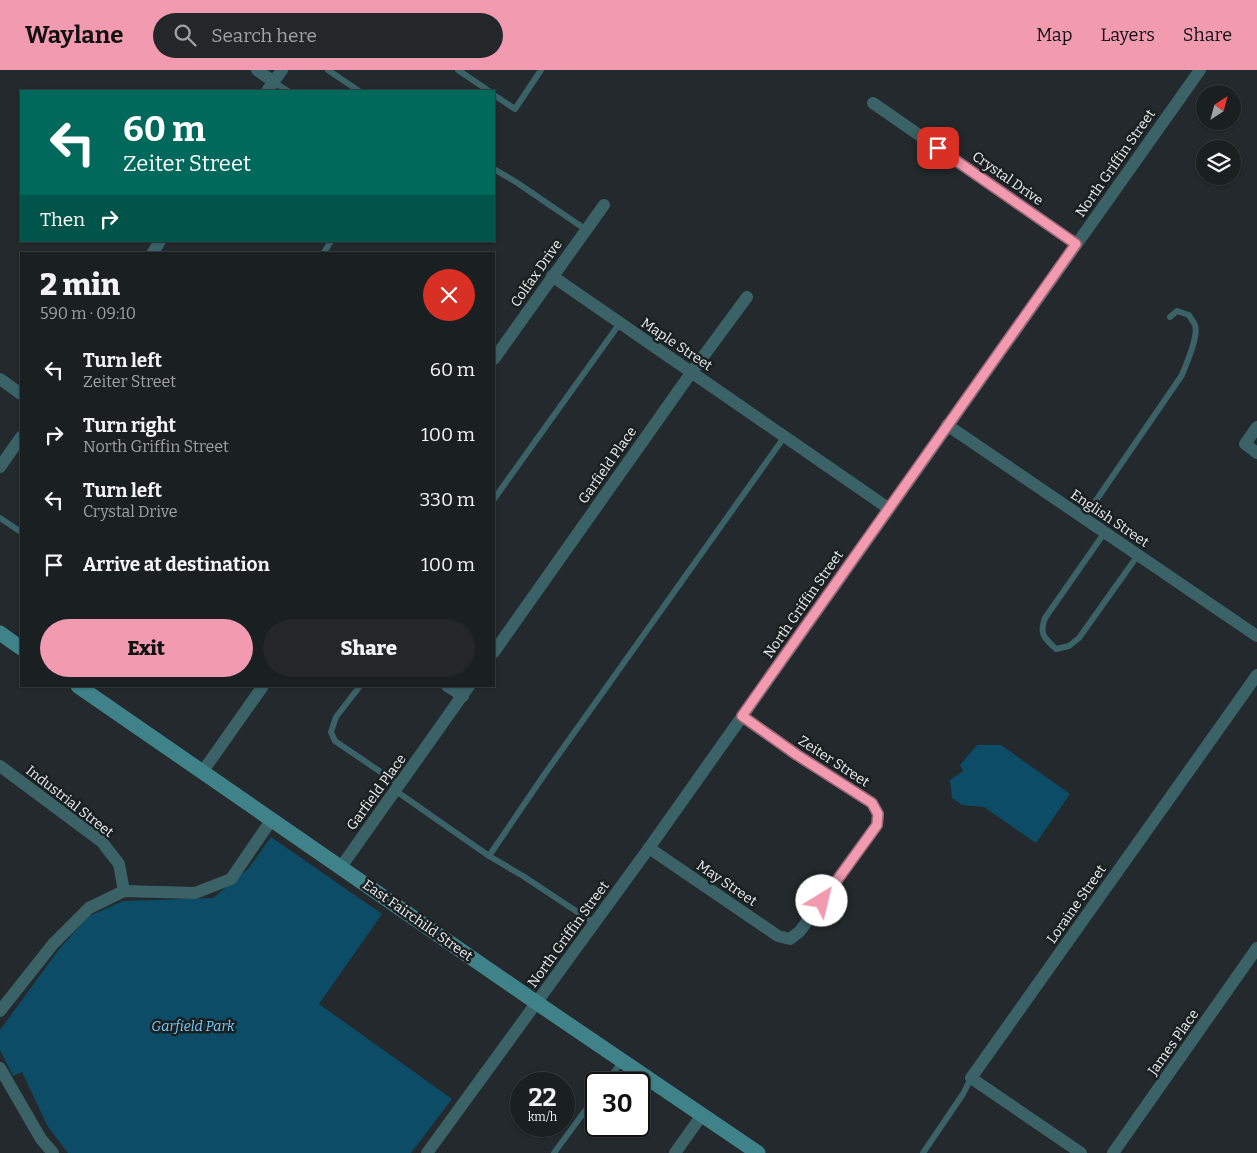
<!DOCTYPE html>
<meta charset="utf-8">
<style>
body{margin:0;font-family:Bitter,serif;background:#23272a;color:#f1f3f6;height:100vh;display:flex;flex-direction:column;font-size:19px;white-space:nowrap}
*{box-sizing:border-box;margin:0}
p{font-size:16px;color:#9fa2a5}
.icon{flex:none;width:28px;height:28px;fill:none;stroke:currentColor;stroke-width:2;stroke-linecap:round;stroke-linejoin:round}
.map{position:relative;flex:1;overflow:hidden}
.panel{position:absolute;left:20px;top:182px;width:475px;height:435px;display:flex;flex-direction:column;background:#1a1f21;border-radius:0px;box-shadow:0 1px 4px #0004,0 0 0 1px #383d3f}
.panel>*{flex:none}
.top-card{position:absolute;left:20px;top:20px;width:475px;height:152px;border-radius:0px;box-shadow:0 1px 4px #0004,0 0 0 1px #383d3f;background:#00695c;color:#fff;overflow:hidden}
.needle{width:32px;rotate:36deg}
.buttons{position:absolute;left:1196px;top:15px;display:grid;gap:10px}
.buttons a{display:grid;place-items:center;width:45px;height:45px;border-radius:50%;background:#1a1f21;box-shadow:0 1px 4px #0004,0 0 0 1px #383d3f;font-size:25px}
.speed{position:absolute;left:510px;top:1002px;display:flex;gap:10px;font-size:25px;font-weight:700;text-align:center}
.speed>*{display:grid;place-content:center;width:65px;height:65px;border-radius:50%;background:#1a1f21;box-shadow:0 1px 4px #0004,0 0 0 1px #383d3f;line-height:1}
.speed small{font-size:12px;font-weight:400}
.speed .limit{border:2px solid #111;border-radius:8px;background:#fff;color:#111}
.pin{position:absolute;display:grid;place-items:center;width:42px;height:42px;color:#fff;margin:-21px;border-radius:10px;box-shadow:0 2px 8px #0006}
.me{position:absolute;width:55px;margin:-28px;rotate:36deg;stroke-linejoin:round;filter:drop-shadow(0 0 4px #0008)}
.turn{display:flex;align-items:center;gap:18px;height:105px;padding:0 20px;font-size:22px}
.turn .icon{width:65px;height:65px;stroke-width:2.5}
.turn b{display:block;font-size:35px;line-height:42px}
.then{display:flex;align-items:center;height:48px;padding:0 20px;background:#0003;gap:10px;font-size:19px}
.round{display:grid;place-items:center;flex:none;width:52px;height:52px;border-radius:26px;background:#23272a}
.head{display:flex;align-items:center;justify-content:space-between;height:85px;padding:0 20px}
h1{font-size:30px;font-weight:800;line-height:38px}
.primary-button{display:flex;gap:10px;margin-top:auto;padding:10px 20px}
.primary-button a{flex:1;height:58px;border-radius:30px;background:#f19ab0;color:#111;font-size:20px;font-weight:800;line-height:58px;text-align:center}
.primary-button a+a{background:#23272a;color:#f1f3f6}
ul{padding:0;list-style:none}
li{display:flex;align-items:center;gap:15px;height:65px;padding:0 20px}
li div{flex:1}
li b{display:block;font-size:19px}
li em{font-style:normal}
header{display:flex;align-items:center;gap:30px;box-sizing:border-box;height:70px;padding:0 25px;background:#f19ab0;color:#111}
header strong{font-size:24px}
nav{display:flex;gap:28px;margin-inline-start:auto;font-size:18px}
.search{width:350px;height:45px;background:#23272a;display:flex;align-items:center;gap:12px;box-sizing:border-box;padding:0 18px;border-radius:28px;color:#9fa2a5;font-size:19px}
.map>svg:first-child{display:block}
.green{fill:#0c4c66}
.lines{fill:none;stroke-linecap:round;stroke-linejoin:round}
.lane{stroke:#3a6267;stroke-width:6}
.street{stroke:#3a6267;stroke-width:12}
.secondary{stroke:#3f828a;stroke-width:15}
.route-casing{stroke:#9d6472;stroke-width:12}
.route{stroke:#f19ab0;stroke-width:9}
.labels{text-anchor:middle;stroke-width:5;stroke-linejoin:round;paint-order:stroke}
.street-label{font-size:14px;fill:#ebeff1;stroke:#1a1f22}
.park-label{font-size:14px;font-style:italic;fill:#76cffb;stroke:#1a1f22}
</style>
<header>
<strong>Waylane</strong>
<div class="search"><svg class="icon" aria-label="search" viewBox="0 0 24 24"><circle cx="10" cy="10" r="6"/><path d="M15 15l6 6"/></svg>Search here</div>
<nav><a>Map</a><a>Layers</a><a>Share</a></nav>
</header>
<div class="map">
<svg width="1257" height="1083" viewBox="0 0 1257 1083">
<rect width="100%" height="100%" fill="#23292c"/>
<!-- green -->
<g class="green">
<polygon points="977,675 1001,675 1070,724 1036,773 984,737 962,735 952,728 950,710 963,701 960,695"/>
<polygon points="271,767 382,844 319,934 452,1029 411,1083 68,1083 48,1057 22,1002 13,1006 0,980 0,960 60,878 89,846 123,831 213,828 248,799"/>
</g>
<g class="lines">
<!-- lane -->
<g class="lane">
<polyline points="328,0 359,21"/>
<polyline points="458,0 489,21"/>
<polyline points="274,12 288,21"/>
<polyline points="494,25 515,39 541,0"/>
<polyline points="494,99 516,112 585,159"/>
<polyline points="323,184 331,171"/>
<polyline points="494,429 620,253"/>
<polyline points="0,448 21,462"/>
<path d="M1084,448L1182,305C1186,294 1199,267 1195,255C1194,252 1190,248 1189,245L1177,241L1170,247"/>
<path d="M1105,462L1045,548C1039,564 1044,568 1056,579L1069,576L1079,568L1138,485"/>
<polyline points="360,616 336,647 331,662 335,671 400,715"/>
<polyline points="396,721 489,786 523,806 594,853"/>
<polyline points="489,786 544,705 785,366"/>
<polyline points="605,1014 622,991"/>
<polyline points="554,1083 596,1026"/>
<polyline points="923,1083 963,1024 971,1008"/>
</g>
<!-- street -->
<g class="street">
<polyline points="257,0 274,12"/>
<polyline points="267,21 282,0"/>
<polyline points="873,33 1076,174"/>
<polyline points="152,184 160,171"/>
<polyline points="552,206 888,438"/>
<polyline points="494,289 604,135"/>
<polyline points="0,309 21,324"/>
<polyline points="947,355 1257,566"/>
<polyline points="1257,357 1245,374 1257,383"/>
<polyline points="0,397 21,367"/>
<polyline points="494,582 691,303 747,227"/>
<polyline points="447,616 463,626"/>
<polyline points="0,696 102,772 119,794 124,821"/>
<polyline points="203,701 263,616"/>
<polyline points="649,778 778,866 790,869 800,861 877,755 878,744 872,733 797,685 742,646"/>
<polyline points="341,797 469,616"/>
<polyline points="0,941 53,874 89,838 124,821 195,823 231,809 272,749"/>
<polyline points="0,998 41,1069 53,1083"/>
<polyline points="427,1083 649,778 1200,0"/>
<polyline points="675,1083 702,1045"/>
<polyline points="1081,1083 971,1008 1257,605"/>
<polyline points="1113,1083 1257,878"/>
</g>
<!-- secondary -->
<g class="secondary">
<polyline points="0,563 21,578"/>
<polyline points="78,616 537,933 758,1083"/>
</g>
</g>
<g class="lines">
<defs>
<polyline id="route" points="822,831 877,755 878,744 872,733 797,685 742,646 1076,174 938,78"/>
</defs>
<!-- route casing -->
<use href="#route" class="route-casing"/>
<!-- route -->
<use href="#route" class="route"/>
</g>
<g class="labels">
<!-- street labels -->
<g class="street-label">
<text transform="translate(1115 93) rotate(-55)" y="5">North Griffin Street</text>
<text transform="translate(1008 108) rotate(35)" y="5">Crystal Drive</text>
<text transform="translate(536 203) rotate(-55)" y="5">Colfax Drive</text>
<text transform="translate(677 274) rotate(34)" y="5">Maple Street</text>
<text transform="translate(607 395) rotate(-55)" y="5">Garfield Place</text>
<text transform="translate(1110 448) rotate(34)" y="5">English Street</text>
<text transform="translate(803 534) rotate(-55)" y="5">North Griffin Street</text>
<text transform="translate(834 691) rotate(33)" y="5">Zeiter Street</text>
<text transform="translate(376 722) rotate(-54)" y="5">Garfield Place</text>
<text transform="translate(70 731) rotate(38)" y="5">Industrial Street</text>
<text transform="translate(727 813) rotate(34)" y="5">May Street</text>
<text transform="translate(1076 834) rotate(-55)" y="5">Loraine Street</text>
<text transform="translate(418 850) rotate(35)" y="5">East Fairchild Street</text>
<text transform="translate(568 864) rotate(-54)" y="5">North Griffin Street</text>
<text transform="translate(1173 972) rotate(-55)" y="5">James Place</text>
</g>
<!-- park labels -->
<g class="park-label">
<text x="193" y="961">Garfield Park</text>
</g>
</g>
</svg>
<div class="buttons">
<a><svg class="needle" viewBox="-14 -14 28 28"><path d="M0-13l5 13h-10z" fill="#e53935"/><path d="M0 13l5-13h-10z" fill="#9fa2a5"/></svg></a>
<a><svg class="icon" aria-label="layers" viewBox="0 0 24 24"><path d="M12 4l9 5-9 5-9-5zM3 14l9 5 9-5"/></svg></a>
</div>
<div class="speed"><div>22<small>km/h</small></div><div class="limit">30</div></div>
<div class="pin" style="left:938px;top:78px;background:#d93025"><svg class="icon" aria-label="arrive" viewBox="0 0 24 24"><path d="M6 21V4h12l-3 4 3 4H6"/></svg></div>
<svg class="me" style="left:822px;top:831px" viewBox="-20 -20 40 40"><circle r="19" fill="#fff"/><path d="M0-13L10 11 0 6-10 11z" fill="#f19ab0"/></svg>
<div class="top-card">
<div class="turn"><svg class="icon" aria-label="left" viewBox="0 0 24 24"><path d="M17 20v-9H6M10 6l-5 5 5 5"/></svg><div><b>60 m</b>Zeiter Street</div></div>
<div class="then">Then<svg class="icon" aria-label="right" viewBox="0 0 24 24"><path d="M7 20v-9h11M14 6l5 5-5 5"/></svg></div>
</div>
<section class="panel">
<div class="head"><div><h1>2 min</h1><p>590 m · 09:10</p></div><a class="round" style="background:#d93025;color:#fff"><svg class="icon" aria-label="close" viewBox="0 0 24 24"><path d="M6 6l12 12M18 6L6 18"/></svg></a></div>
<ul>
<li><svg class="icon" aria-label="left" viewBox="0 0 24 24"><path d="M17 20v-9H6M10 6l-5 5 5 5"/></svg><div><b>Turn left</b><p>Zeiter Street</p></div><em>60 m</em></li>
<li><svg class="icon" aria-label="right" viewBox="0 0 24 24"><path d="M7 20v-9h11M14 6l5 5-5 5"/></svg><div><b>Turn right</b><p>North Griffin Street</p></div><em>100 m</em></li>
<li><svg class="icon" aria-label="left" viewBox="0 0 24 24"><path d="M17 20v-9H6M10 6l-5 5 5 5"/></svg><div><b>Turn left</b><p>Crystal Drive</p></div><em>330 m</em></li>
<li><svg class="icon" aria-label="arrive" viewBox="0 0 24 24"><path d="M6 21V4h12l-3 4 3 4H6"/></svg><div><b>Arrive at destination</b></div><em>100 m</em></li>
</ul>
<div class="primary-button"><a>Exit</a><a>Share</a></div>
</section>
</div>
